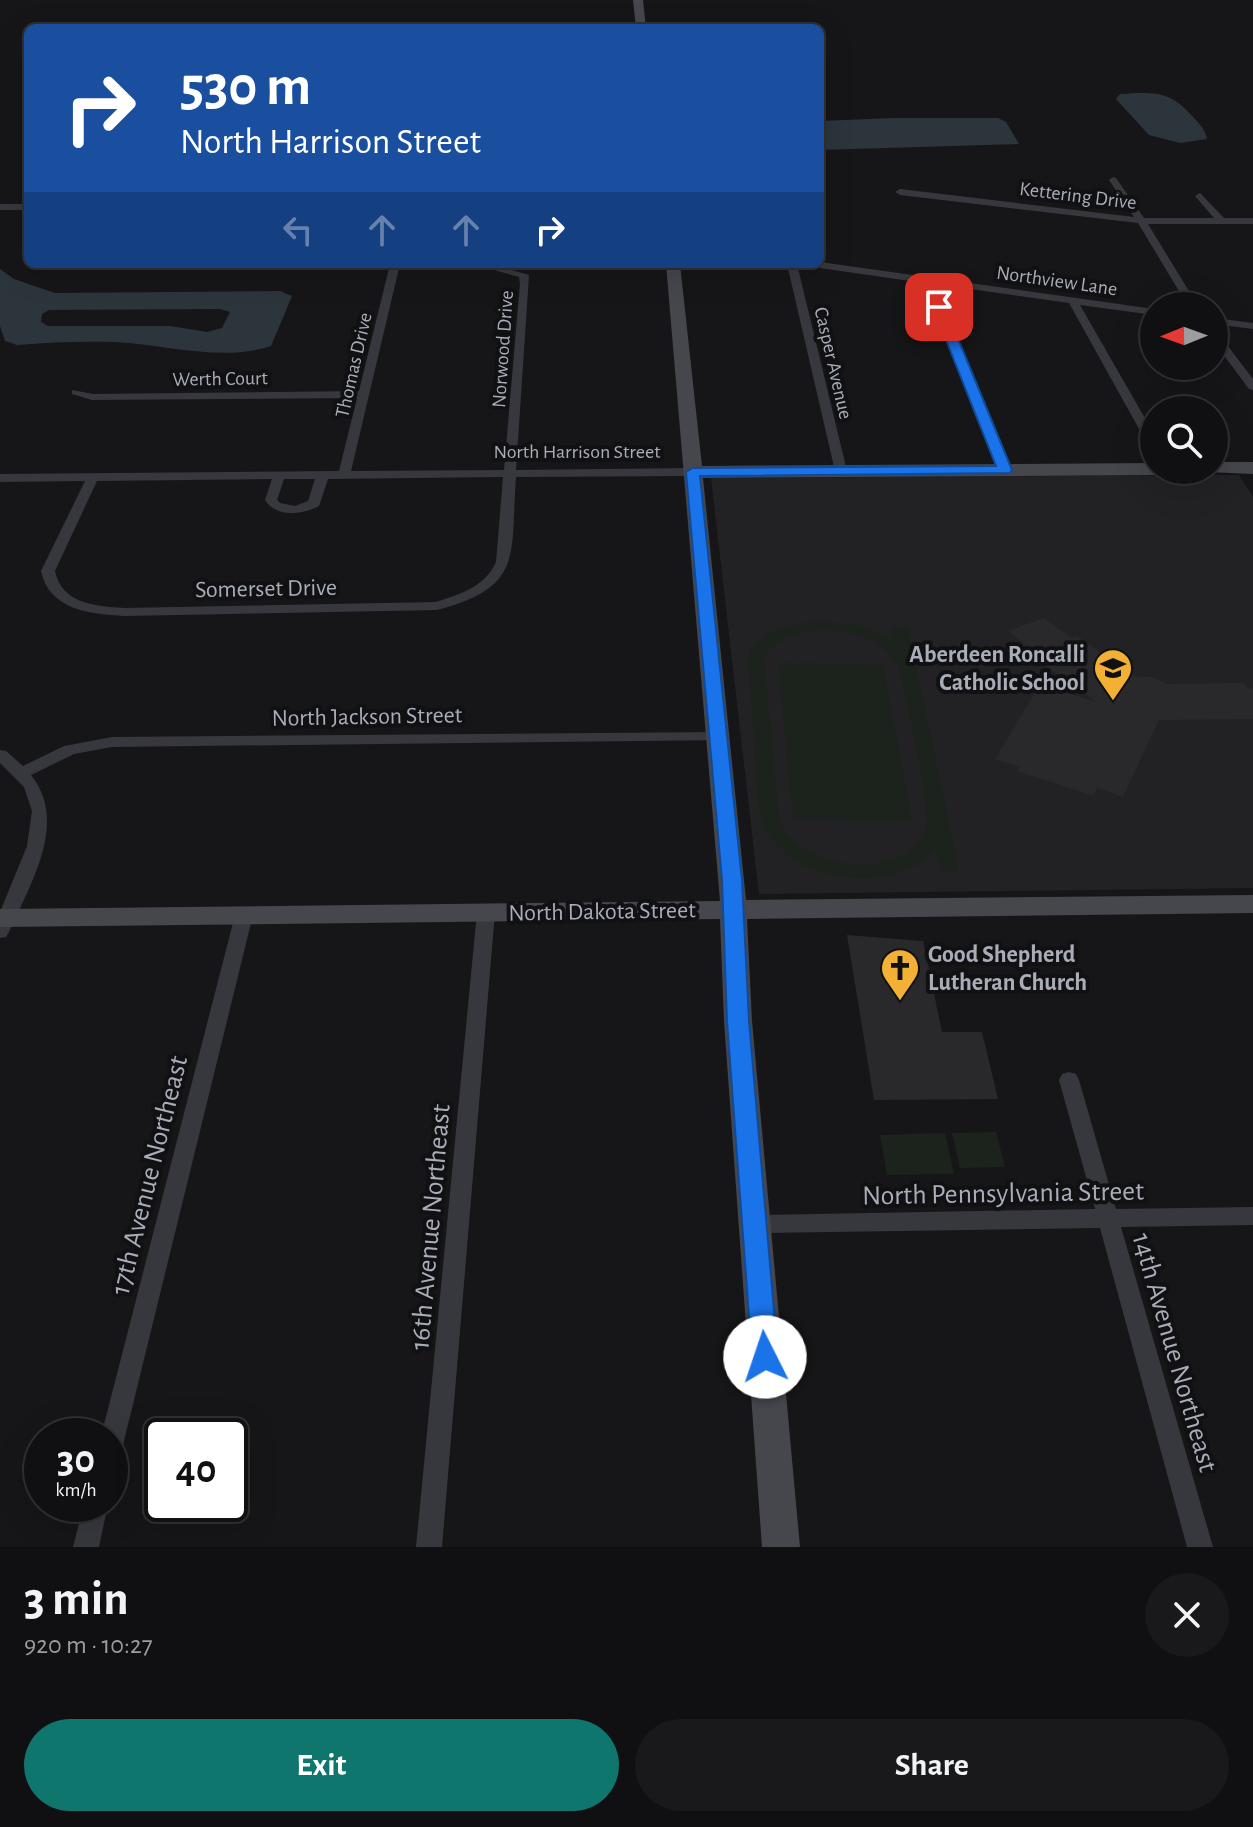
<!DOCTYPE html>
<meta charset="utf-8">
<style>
body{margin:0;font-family:"Alegreya Sans",sans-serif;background:#19191b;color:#f1f3f6;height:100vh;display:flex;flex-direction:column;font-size:30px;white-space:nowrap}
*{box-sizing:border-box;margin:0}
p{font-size:26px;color:#9c9d9f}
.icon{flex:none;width:44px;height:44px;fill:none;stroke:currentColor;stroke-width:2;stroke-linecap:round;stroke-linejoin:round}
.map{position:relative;height:1547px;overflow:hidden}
.drawer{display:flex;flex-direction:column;background:#101012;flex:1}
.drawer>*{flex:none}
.banner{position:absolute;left:24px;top:24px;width:800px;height:244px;border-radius:12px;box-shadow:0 8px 32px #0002,0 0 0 2px #303032;background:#1a4fa0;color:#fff;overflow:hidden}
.needle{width:52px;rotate:269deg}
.fabs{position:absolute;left:1140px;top:292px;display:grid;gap:16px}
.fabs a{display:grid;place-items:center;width:88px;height:88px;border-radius:50%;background:#101012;box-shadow:0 8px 32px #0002,0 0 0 2px #303032;font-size:40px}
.speed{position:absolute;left:24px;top:1418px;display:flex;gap:16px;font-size:40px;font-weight:700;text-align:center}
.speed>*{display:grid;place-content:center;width:104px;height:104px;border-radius:50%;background:#101012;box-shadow:0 8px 32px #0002,0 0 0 2px #303032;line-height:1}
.speed small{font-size:20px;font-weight:400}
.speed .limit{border:4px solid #111;border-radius:12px;background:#fff;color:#111}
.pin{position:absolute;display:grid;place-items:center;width:68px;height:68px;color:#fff;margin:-34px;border-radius:16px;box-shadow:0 4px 12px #0006}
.me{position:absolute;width:88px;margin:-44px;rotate:356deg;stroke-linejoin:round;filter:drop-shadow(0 0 6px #0008)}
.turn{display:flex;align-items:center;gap:28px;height:168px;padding:0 24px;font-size:36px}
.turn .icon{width:104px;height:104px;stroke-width:2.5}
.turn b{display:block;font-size:56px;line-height:68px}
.lanes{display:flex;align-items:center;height:76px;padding:0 24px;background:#0003;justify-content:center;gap:40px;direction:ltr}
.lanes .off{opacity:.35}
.round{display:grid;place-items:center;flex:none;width:84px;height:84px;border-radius:42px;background:#19191b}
.overview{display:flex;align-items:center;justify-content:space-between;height:136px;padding:0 24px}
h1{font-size:48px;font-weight:600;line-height:60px}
.primary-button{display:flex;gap:16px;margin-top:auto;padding:16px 24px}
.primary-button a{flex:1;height:92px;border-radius:48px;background:#0f766e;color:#fff;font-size:32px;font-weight:600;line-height:92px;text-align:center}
.primary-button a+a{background:#19191b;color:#f1f3f6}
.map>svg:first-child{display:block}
.built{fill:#222225}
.green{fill:#1c231d;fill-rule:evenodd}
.water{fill:#2c353c;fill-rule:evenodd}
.building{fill:#29292c}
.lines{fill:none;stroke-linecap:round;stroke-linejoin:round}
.street{fill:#37383d;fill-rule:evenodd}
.secondary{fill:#45474d;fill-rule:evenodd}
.route{fill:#1a73e8;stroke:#114b97;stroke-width:2}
.labels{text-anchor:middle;stroke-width:8;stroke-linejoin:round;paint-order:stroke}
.far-street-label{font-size:20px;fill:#a8adb8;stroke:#111113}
.street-label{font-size:24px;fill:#a8adb8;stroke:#111113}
.poi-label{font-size:24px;font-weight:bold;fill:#a8adb8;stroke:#111113;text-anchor:end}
.near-street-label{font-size:28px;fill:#a8adb8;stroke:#111113}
</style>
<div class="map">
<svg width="1253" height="1547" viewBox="0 0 1253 1547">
<rect width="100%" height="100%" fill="#161618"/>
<!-- built -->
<polygon class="built" points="1239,475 1253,497 1253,888 759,894 711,478"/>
<!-- green -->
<g class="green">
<path d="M826,621L862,626L893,640L891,627H908L959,871H941L935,849C892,901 771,880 759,810L748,658C757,627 798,622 826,621ZM811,631C843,629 880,634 898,666C905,692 933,810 925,830C902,884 798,870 779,820L764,660C771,641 792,634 811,631Z"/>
<polygon points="778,663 883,664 912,819 793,818"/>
<polygon points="996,1132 1005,1167 960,1168 952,1133"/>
<polygon points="945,1133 954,1174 887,1175 880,1135"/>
</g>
<!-- water -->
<g class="water">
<path d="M1120,94C1155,92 1170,90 1194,118C1200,125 1205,129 1207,139L1180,143L1149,135L1116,99Z"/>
<polygon points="894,118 998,118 1006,122 1019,144 820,150 820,121"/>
<path d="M0,269L14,279L55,293L280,291L292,296L271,346C222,362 167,345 116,342C83,341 50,342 17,345L5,341L0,326ZM220,309L230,312L222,328L207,332L170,326H48L41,322L42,314L49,310Z"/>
</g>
<!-- building -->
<g class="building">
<polygon points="1044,618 1072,638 1077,636 1133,676 1152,677 1167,684 1245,683 1247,689 1253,688 1253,719 1159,720 1123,797 1097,788 1094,796 1017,771 1020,767 995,759 1040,684 1096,702 1020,646 1025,644 1008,631"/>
<polygon points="847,935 923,941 942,1032 982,1032 998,1099 874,1100"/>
</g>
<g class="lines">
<!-- street -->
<g class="street">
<polygon points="1113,177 1116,178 1144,218 1214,218 1195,196 1200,193 1224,218 1253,218 1253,224 1148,224 1198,306 1188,306 1138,223 900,195 895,192 900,189 1134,217 1109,180"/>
<rect x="0" y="204" width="28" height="6"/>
<polygon points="820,262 1154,309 1154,315 1080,305 1154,434 1154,449 1148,445 1069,303 935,284 1011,470 1005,474 1001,473 924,283 813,267 808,264"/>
<path d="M390,264H400L351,471L504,470L520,284L519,277L473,264H490L529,275L516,470L693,468L699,472L693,476L516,477C510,555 525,587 437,610L124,616C90,614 49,610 41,571L85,481L0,482V474L339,471L357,398L92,400L72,394V390L93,394L359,391ZM503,477L496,562C485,587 460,594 436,602L124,608C95,606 62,604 55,571L97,481L272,479L265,500C277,518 301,515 319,506L328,479ZM284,479H315L308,501L295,506L280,503L277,500Z"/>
<polygon points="787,264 797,264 847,471 845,474 841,475 835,471"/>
<polygon points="1214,318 1253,323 1253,329 1214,324"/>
<polygon points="1214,332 1218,333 1253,379 1253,390 1249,389 1214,342"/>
<path d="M720,732L726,734L728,737L726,740L112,747L74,754L31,775C69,822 30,885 9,932L6,937L0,938V912L27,846L32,811L24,787L0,763V750L6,751L23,766L64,746L112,737Z"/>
<polygon points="486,906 492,908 495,912 442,1547 416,1547 477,912 480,908"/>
<polygon points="244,909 250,911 253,915 122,1449 119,1457 110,1461 110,1436 101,1436 235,915 238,911"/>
<polygon points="1069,1072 1076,1074 1079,1080 1116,1209 1253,1207 1253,1225 1121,1227 1213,1547 1187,1547 1100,1228 755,1233 747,1231 744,1224 747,1217 755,1215 1095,1209 1059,1080 1062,1074"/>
<polygon points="84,1504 108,1504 99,1547 73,1547"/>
</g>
<!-- secondary -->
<g class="secondary">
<polygon points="633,0 643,0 646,28 636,28"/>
<polygon points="666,264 680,264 702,466 1154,463 1154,470 1163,470 1154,475 703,478 746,900 1253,895 1253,913 747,919 752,1021 800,1547 762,1547 724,1021 720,919 0,927 0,909 720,901"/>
<polygon points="1214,462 1253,462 1253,474 1207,472 1214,470"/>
</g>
</g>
<!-- route -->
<polygon class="route" points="939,303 945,307 1012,470 1010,473 700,476 742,880 749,1021 778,1357 774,1366 765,1370 756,1366 752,1357 727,1021 722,880 686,472 693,468 996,466 933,307"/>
<!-- icons -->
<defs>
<symbol id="school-pin" viewBox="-11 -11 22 30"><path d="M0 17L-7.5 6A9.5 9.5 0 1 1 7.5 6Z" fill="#f2b134" stroke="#111113"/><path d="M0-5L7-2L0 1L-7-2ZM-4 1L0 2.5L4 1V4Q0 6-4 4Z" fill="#111"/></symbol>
<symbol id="church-pin" viewBox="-11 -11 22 30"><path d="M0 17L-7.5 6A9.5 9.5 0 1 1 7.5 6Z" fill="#f2b134" stroke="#111113"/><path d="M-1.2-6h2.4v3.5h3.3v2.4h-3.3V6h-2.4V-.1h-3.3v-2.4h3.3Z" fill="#111"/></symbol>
</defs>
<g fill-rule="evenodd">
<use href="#school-pin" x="1091" y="646" width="44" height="60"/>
<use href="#church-pin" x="878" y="946" width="44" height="60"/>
</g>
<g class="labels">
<!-- far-street labels -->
<g class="far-street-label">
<text transform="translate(1078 195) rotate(7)" y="7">Kettering Drive</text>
<text transform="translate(1057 280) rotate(8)" y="7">Northview Lane</text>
<text transform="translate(502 349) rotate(-86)" y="7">Norwood Drive</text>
<text transform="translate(834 363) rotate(77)" y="7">Casper Avenue</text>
<text transform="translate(353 365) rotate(-77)" y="7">Thomas Drive</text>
<text transform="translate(220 378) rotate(-1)" y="7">Werth Court</text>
<text x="577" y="458">North Harrison Street</text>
</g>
<!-- street labels -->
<g class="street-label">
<text transform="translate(266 588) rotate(-1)" y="8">Somerset Drive</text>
<text transform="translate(367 716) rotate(-1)" y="8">North Jackson Street</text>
<text transform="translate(602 911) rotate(-1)" y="8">North Dakota Street</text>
</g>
<!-- poi labels -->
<g class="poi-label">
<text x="1085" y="662">Aberdeen Roncalli<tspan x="1085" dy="28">Catholic School</tspan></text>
<text x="928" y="962" text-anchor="start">Good Shepherd<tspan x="928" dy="28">Lutheran Church</tspan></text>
</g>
<!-- near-street labels -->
<g class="near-street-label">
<text transform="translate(148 1175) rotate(-76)" y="10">17th Avenue Northeast</text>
<text transform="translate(1003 1192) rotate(-1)" y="10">North Pennsylvania Street</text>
<text transform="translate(429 1227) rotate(-85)" y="10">16th Avenue Northeast</text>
<text transform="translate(1176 1352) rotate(74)" y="10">14th Avenue Northeast</text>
</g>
</g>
</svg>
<div class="fabs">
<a><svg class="needle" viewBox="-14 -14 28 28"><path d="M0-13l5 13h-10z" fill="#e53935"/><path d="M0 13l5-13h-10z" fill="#9c9d9f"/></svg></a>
<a><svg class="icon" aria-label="search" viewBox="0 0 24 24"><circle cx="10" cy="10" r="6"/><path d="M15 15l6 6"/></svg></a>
</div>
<div class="speed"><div>30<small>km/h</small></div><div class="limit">40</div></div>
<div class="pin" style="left:939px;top:307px;background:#d93025"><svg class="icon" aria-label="arrive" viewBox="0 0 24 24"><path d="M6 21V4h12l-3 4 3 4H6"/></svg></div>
<svg class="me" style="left:765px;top:1357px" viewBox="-20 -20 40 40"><circle r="19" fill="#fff"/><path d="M0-13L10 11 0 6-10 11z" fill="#1a73e8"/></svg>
<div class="banner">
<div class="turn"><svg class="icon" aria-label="right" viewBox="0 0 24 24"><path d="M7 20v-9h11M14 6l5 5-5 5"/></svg><div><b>530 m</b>North Harrison Street</div></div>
<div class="lanes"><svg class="icon off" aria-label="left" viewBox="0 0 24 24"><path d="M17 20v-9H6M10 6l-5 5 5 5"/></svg><svg class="icon off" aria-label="ahead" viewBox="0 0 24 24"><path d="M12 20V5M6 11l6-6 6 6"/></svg><svg class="icon off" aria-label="ahead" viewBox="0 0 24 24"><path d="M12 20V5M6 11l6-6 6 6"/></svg><svg class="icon" aria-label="right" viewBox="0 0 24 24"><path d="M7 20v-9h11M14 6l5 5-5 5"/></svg></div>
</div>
</div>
<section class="drawer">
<div class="overview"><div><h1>3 min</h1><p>920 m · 10:27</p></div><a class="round"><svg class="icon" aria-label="close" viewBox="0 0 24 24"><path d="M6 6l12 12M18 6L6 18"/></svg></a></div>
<div class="primary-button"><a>Exit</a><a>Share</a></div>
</section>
